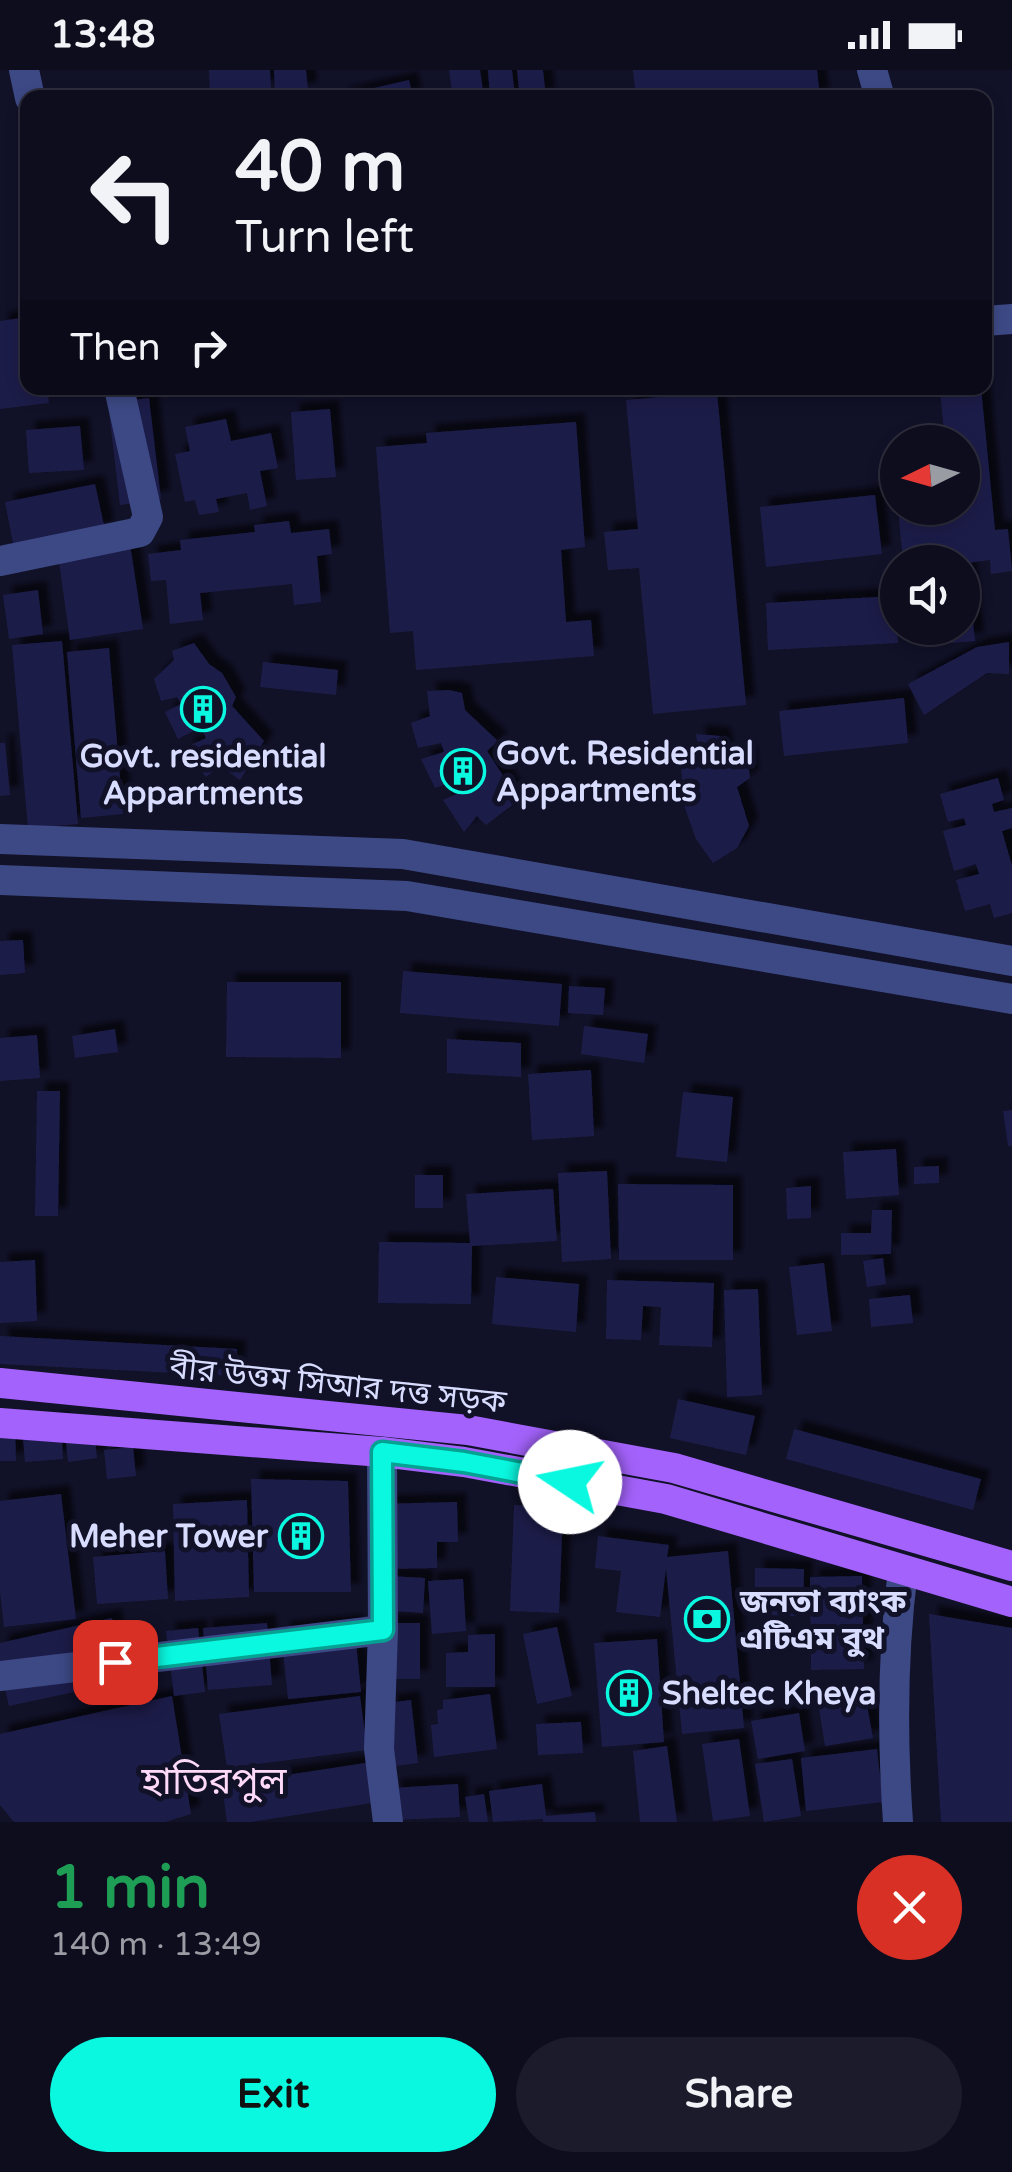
<!DOCTYPE html>
<meta charset="utf-8">
<style>
body{margin:0;font-family:"Varela Round","Noto Sans Bengali",sans-serif;background:#1b1b2b;color:#f1f3f6;height:100vh;display:flex;flex-direction:column;font-size:38px;white-space:nowrap}
*{box-sizing:border-box;margin:0}
p{font-size:32px;color:#9a9ca4}
.icon{flex:none;width:55px;height:55px;fill:none;stroke:currentColor;stroke-width:2;stroke-linecap:round;stroke-linejoin:round}
.map{position:relative;height:1752px;overflow:hidden}
.details{display:flex;flex-direction:column;background:#0d0d1e;flex:1}
.details>*{flex:none}
.hud{position:absolute;left:20px;top:20px;width:972px;height:305px;border-radius:20px;box-shadow:0 5px 15px #0003,0 0 0 2px #2d2d3c;background:#0d0d1e;color:#f1f3f6;overflow:hidden}
.needle{width:65px;rotate:265deg}
.controls{position:absolute;left:880px;top:355px;display:grid;gap:20px}
.controls a{display:grid;place-items:center;width:100px;height:100px;border-radius:50%;background:#0d0d1e;box-shadow:0 5px 15px #0003,0 0 0 2px #2d2d3c;font-size:50px}
.pin{position:absolute;display:grid;place-items:center;width:85px;height:85px;color:#fff;margin:-42px;border-radius:20px;box-shadow:0 5px 15px #0006}
.me{position:absolute;width:110px;margin:-55px;rotate:281deg;stroke-linejoin:round;filter:drop-shadow(0 0 8px #0008)}
.turn{display:flex;align-items:center;gap:35px;height:210px;padding:0 50px;font-size:45px}
.turn .icon{width:130px;height:130px;stroke-width:2.5}
.turn b{display:block;font-size:70px;line-height:85px}
.then{display:flex;align-items:center;height:95px;padding:0 50px;background:#0003;gap:20px;font-size:38px}
.round{display:grid;place-items:center;flex:none;width:105px;height:105px;border-radius:52px;background:#1b1b2b}
.summary{display:flex;align-items:center;justify-content:space-between;height:170px;padding:0 50px}
h1{font-size:60px;font-weight:800;line-height:75px;color:#1e9e55}
.primary-button{display:flex;gap:20px;margin-top:auto;padding:20px 50px}
.primary-button a{flex:1;height:115px;border-radius:60px;background:#0af8e0;color:#111;font-size:40px;font-weight:800;line-height:115px;text-align:center}
.primary-button a+a{background:#1b1b2b;color:#f1f3f6}
.status{display:flex;justify-content:space-between;align-items:center;height:70px;padding:0 50px;background:#0d0d1e;direction:ltr}
.status svg{height:28px;fill:currentColor}
.map>svg:first-child{display:block}
.building{fill:#1d1d48;filter:url(#shadow)}
.lines{fill:none;stroke-linecap:round;stroke-linejoin:round}
.minor{stroke:#3d4985;stroke-width:30}
.major{stroke:#a362fb;stroke-width:30}
.route-casing{stroke:#06a192;stroke-width:25}
.route{stroke:#0af8e0;stroke-width:18}
.labels{text-anchor:middle;stroke-width:10;stroke-linejoin:round;paint-order:stroke}
.poi-label{font-size:32px;font-weight:bold;fill:#d8dcfe;stroke:#111128;text-anchor:start}
.street-label{font-size:32px;fill:#d8dcfe;stroke:#111128}
.quarter-label{font-size:38px;fill:#fedaf8;stroke:#111128}
</style>
<div class="status"><b>13:48</b><svg viewBox="0 0 49 12"><path d="M0 12V9h3v3zM5 12V6h3v6zM10 12V3h3v9zM15 12V0h3v12zM26 1h20v11H26zM47 4h2v5h-2z"/></svg></div>
<div class="map">
<svg width="1012" height="1752" viewBox="0 0 1012 1752">
<defs>
<filter id="shadow"><feDropShadow dx="9" dy="-9" stdDeviation="2.5" flood-color="#0009"/></filter>
</defs>
<rect width="100%" height="100%" fill="#111128"/>
<!-- building -->
<g class="building">
<polygon points="209,0 270,0 271,19 210,23"/>
<polygon points="274,0 306,0 308,21 275,23"/>
<polygon points="449,0 480,0 484,28 453,28"/>
<polygon points="488,0 512,0 515,28 490,28"/>
<polygon points="517,0 543,0 546,28 520,28"/>
<polygon points="633,0 817,0 820,28 636,28"/>
<polygon points="409,10 413,28 340,28 340,26"/>
<polygon points="28,247 28,318 47,318 49,333 0,339 0,251"/>
<polygon points="981,318 995,460 1008,459 1012,501 991,504 990,490 967,493 975,571 927,575 926,558 962,558 962,492 903,492 898,438 962,438 962,372 945,372 940,321"/>
<polygon points="717,322 746,635 653,644 639,498 608,500 604,462 638,459 626,330"/>
<polygon points="149,328 161,429 120,435 108,333"/>
<polygon points="330,339 336,407 296,410 291,342"/>
<polygon points="226,349 231,371 271,363 278,398 260,401 267,436 250,440 247,423 216,429 219,442 199,445 195,430 185,432 175,384 190,381 185,357"/>
<polygon points="576,352 585,477 561,480 566,552 591,550 594,586 416,600 413,561 390,563 376,377 427,373 426,363"/>
<polygon points="80,356 84,400 29,403 26,360"/>
<polygon points="95,414 105,460 14,478 5,432"/>
<polygon points="875,425 882,484 766,497 760,437"/>
<polygon points="289,451 291,463 329,459 332,484 317,486 321,532 294,535 292,514 200,523 203,550 170,554 166,510 151,511 148,484 181,480 180,470 255,462 254,455"/>
<polygon points="130,474 143,559 70,570 58,485"/>
<polygon points="38,520 43,564 9,569 3,525"/>
<polygon points="896,526 898,573 768,580 766,533"/>
<polygon points="62,571 78,754 28,758 12,575"/>
<polygon points="1009,572 1009,604 987,603 924,645 908,614 977,577"/>
<polygon points="194,573 209,594 222,603 236,627 232,636 264,671 240,710 220,696 206,707 184,678 206,668 201,657 178,669 165,642 181,634 177,627 161,631 154,609 174,590 172,581"/>
<polygon points="109,578 123,744 81,748 67,582"/>
<polygon points="263,592 338,600 336,625 260,617"/>
<polygon points="449,620 462,623 465,640 498,671 487,681 519,730 486,755 477,746 464,762 443,730 459,723 452,712 435,718 421,689 444,682 441,673 418,678 411,653 430,646 427,621"/>
<polygon points="904,628 908,673 784,686 779,641"/>
<polygon points="696,664 721,666 725,684 747,683 750,708 737,717 749,756 737,778 713,793 696,769 685,738 680,690 699,686"/>
<polygon points="0,673 5,673 10,725 0,726"/>
<polygon points="998,708 1004,730 992,734 994,742 1012,738 1012,758 1002,761 1012,796 1012,843 994,848 990,834 965,841 956,810 979,804 976,794 954,801 943,761 966,755 964,748 948,752 940,724"/>
<polygon points="23,870 25,903 0,905 0,871"/>
<polygon points="403,901 562,914 559,956 400,943"/>
<polygon points="227,912 341,912 341,988 226,987"/>
<polygon points="569,916 605,918 603,945 568,943"/>
<polygon points="584,956 648,964 644,993 581,984"/>
<polygon points="115,959 118,982 75,988 72,966"/>
<polygon points="37,965 40,1008 0,1011 0,968"/>
<polygon points="447,969 521,973 521,1007 447,1003"/>
<polygon points="591,1000 594,1066 532,1070 528,1004"/>
<polygon points="37,1021 60,1021 58,1146 35,1146"/>
<polygon points="683,1022 733,1027 727,1092 676,1087"/>
<polygon points="1012,1040 1012,1076 1008,1076 1003,1041"/>
<polygon points="896,1079 899,1125 846,1129 843,1082"/>
<polygon points="939,1096 939,1113 914,1114 914,1097"/>
<polygon points="607,1101 611,1189 562,1192 558,1103"/>
<rect x="415" y="1105" width="28" height="33"/>
<polygon points="618,1114 733,1115 733,1190 619,1190"/>
<polygon points="811,1116 811,1148 787,1149 786,1118"/>
<polygon points="553,1119 557,1171 472,1176 471,1234 378,1233 379,1172 470,1173 466,1124"/>
<polygon points="872,1140 892,1140 891,1184 841,1185 841,1163 871,1163"/>
<polygon points="883,1188 886,1214 867,1217 863,1191"/>
<polygon points="35,1190 37,1251 0,1253 0,1192"/>
<polygon points="824,1193 832,1261 797,1265 789,1197"/>
<polygon points="496,1207 579,1214 576,1262 492,1254"/>
<polygon points="607,1210 714,1213 712,1277 659,1275 661,1237 643,1236 641,1270 606,1269"/>
<polygon points="758,1219 762,1325 727,1327 724,1220"/>
<polygon points="910,1225 913,1253 871,1257 869,1229"/>
<polygon points="0,1266 237,1279 235,1306 0,1294"/>
<polygon points="678,1329 755,1346 746,1385 670,1368"/>
<polygon points="61,1351 63,1389 25,1392 22,1354"/>
<polygon points="0,1355 15,1355 16,1391 0,1391"/>
<polygon points="794,1359 981,1409 973,1440 786,1389"/>
<polygon points="94,1360 97,1388 68,1392 65,1363"/>
<polygon points="133,1377 136,1406 107,1409 104,1380"/>
<polygon points="251,1409 348,1411 351,1522 254,1522"/>
<polygon points="61,1424 76,1549 4,1557 0,1522 0,1431"/>
<polygon points="247,1430 249,1527 175,1531 173,1434"/>
<polygon points="457,1432 458,1472 437,1472 437,1498 381,1499 380,1434"/>
<polygon points="514,1435 563,1437 559,1543 510,1541"/>
<polygon points="598,1466 669,1475 667,1487 728,1481 744,1658 682,1664 666,1498 660,1547 616,1542 621,1501 595,1498"/>
<polygon points="165,1481 168,1529 97,1534 93,1487"/>
<polygon points="755,1498 804,1499 803,1546 755,1546"/>
<polygon points="371,1505 425,1508 423,1543 369,1539"/>
<polygon points="862,1506 864,1599 811,1600 810,1507"/>
<polygon points="463,1509 466,1561 432,1564 428,1511"/>
<polygon points="929,1544 1012,1558 1012,1752 941,1752"/>
<polygon points="112,1548 125,1611 9,1636 0,1595 0,1573"/>
<polygon points="267,1553 272,1615 208,1620 203,1558"/>
<polygon points="354,1553 361,1622 288,1629 281,1560"/>
<rect x="372" y="1553" width="48" height="56"/>
<polygon points="557,1557 572,1626 537,1634 523,1564"/>
<polygon points="198,1558 205,1622 174,1626 166,1561"/>
<polygon points="495,1564 495,1617 446,1617 446,1583 468,1582 468,1565"/>
<polygon points="657,1569 664,1672 602,1677 594,1573"/>
<polygon points="490,1624 497,1679 434,1687 431,1655 438,1654 437,1640 443,1639 443,1630"/>
<polygon points="172,1626 191,1744 165,1752 14,1752 0,1735 0,1664"/>
<polygon points="360,1626 367,1680 227,1698 219,1644"/>
<polygon points="411,1630 418,1693 395,1696 388,1633"/>
<polygon points="866,1630 873,1668 825,1676 819,1638"/>
<polygon points="799,1643 805,1681 758,1689 751,1651"/>
<polygon points="581,1652 583,1683 538,1685 536,1654"/>
<polygon points="739,1669 750,1746 713,1751 702,1674"/>
<polygon points="667,1676 677,1752 640,1752 633,1681"/>
<polygon points="877,1679 883,1732 806,1741 801,1688"/>
<polygon points="792,1689 801,1746 764,1752 755,1694"/>
<polygon points="372,1692 378,1732 251,1752 227,1752 222,1715"/>
<polygon points="458,1714 460,1747 394,1750 392,1718"/>
<polygon points="542,1714 546,1746 595,1742 596,1752 543,1752 543,1749 493,1752 489,1721"/>
<polygon points="484,1724 488,1752 469,1752 465,1727"/>
</g>
<g class="lines">
<!-- minor -->
<g class="minor">
<polyline points="24,0 30,28"/>
<polyline points="872,0 880,28"/>
<polyline points="985,251 1012,249"/>
<polyline points="0,491 140,462 148,447 119,318"/>
<polyline points="0,769 403,784 1012,891"/>
<polyline points="0,810 407,826 1012,929"/>
<polyline points="382,1382 383,1560 379,1679 388,1752"/>
<polyline points="0,1606 383,1560"/>
<path d="M898,1752C892,1667 892,1585 903,1500"/>
</g>
<!-- major -->
<g class="major">
<polyline points="0,1313 468,1360 674,1398 1012,1496"/>
<polyline points="0,1353 382,1382 464,1392 666,1429 1012,1532"/>
</g>
</g>
<g class="lines">
<defs>
<polyline id="route" points="115,1592 383,1560 382,1382 464,1392 570,1412"/>
</defs>
<!-- route casing -->
<use href="#route" class="route-casing"/>
<!-- route -->
<use href="#route" class="route"/>
</g>
<!-- icons -->
<defs>
<symbol id="building-ring" viewBox="-11 -11 22 22"><circle r="9.5" fill="#111128" stroke="#0af8e0" stroke-width="1.5"/><path d="M-4-6H4V6H1V3H-1V6H-4ZM-2.5-4.3h1.7v1.8h-1.7ZM.8-4.3h1.7v1.8H.8ZM-2.5-1h1.7V.8h-1.7ZM.8-1h1.7V.8H.8Z" fill="#0af8e0"/></symbol>
<symbol id="bank-ring" viewBox="-11 -11 22 22"><circle r="9.5" fill="#111128" stroke="#0af8e0" stroke-width="1.5"/><path d="M-6-4H6V4H-6ZM0-2.3a2.3 2.3 0 1 0 0 4.6a2.3 2.3 0 1 0 0-4.6Z" fill="#0af8e0"/></symbol>
</defs>
<g fill-rule="evenodd">
<use href="#building-ring" x="178" y="614" width="50" height="50"/>
<use href="#building-ring" x="438" y="676" width="50" height="50"/>
<use href="#building-ring" x="276" y="1441" width="50" height="50"/>
<use href="#bank-ring" x="682" y="1524" width="50" height="50"/>
<use href="#building-ring" x="604" y="1598" width="50" height="50"/>
</g>
<g class="labels">
<!-- poi labels -->
<g class="poi-label">
<text x="496" y="694">Govt. Residential<tspan x="496" dy="37">Appartments</tspan></text>
<text x="203" y="697" text-anchor="middle">Govt. residential<tspan x="203" dy="37">Appartments</tspan></text>
<text x="268" y="1477" text-anchor="end">Meher Tower</text>
<text x="740" y="1542">জনতা ব্যাংক<tspan x="740" dy="37">এটিএম বুথ</tspan></text>
<text x="662" y="1634">Sheltec Kheya</text>
</g>
<!-- street labels -->
<g class="street-label">
<text transform="translate(338 1314) rotate(6)" y="11">বীর উত্তম সিআর দত্ত সড়ক</text>
</g>
<!-- quarter labels -->
<g class="quarter-label">
<text x="214" y="1724">হাতিরপুল</text>
</g>
</g>
</svg>
<div class="controls">
<a><svg class="needle" viewBox="-14 -14 28 28"><path d="M0-13l5 13h-10z" fill="#e53935"/><path d="M0 13l5-13h-10z" fill="#9a9ca4"/></svg></a>
<a><svg class="icon" aria-label="sound" viewBox="0 0 24 24"><path d="M4 9h4l5-4v14l-5-4H4zM17 9q2 3 0 6"/></svg></a>
</div>
<div class="pin" style="left:115px;top:1592px;background:#d93025"><svg class="icon" aria-label="arrive" viewBox="0 0 24 24"><path d="M6 21V4h12l-3 4 3 4H6"/></svg></div>
<svg class="me" style="left:570px;top:1412px" viewBox="-20 -20 40 40"><circle r="19" fill="#fff"/><path d="M0-13L10 11 0 6-10 11z" fill="#0af8e0"/></svg>
<div class="hud">
<div class="turn"><svg class="icon" aria-label="left" viewBox="0 0 24 24"><path d="M17 20v-9H6M10 6l-5 5 5 5"/></svg><div><b>40 m</b>Turn left</div></div>
<div class="then">Then<svg class="icon" aria-label="right" viewBox="0 0 24 24"><path d="M7 20v-9h11M14 6l5 5-5 5"/></svg></div>
</div>
</div>
<section class="details">
<div class="summary"><div><h1>1 min</h1><p>140 m · 13:49</p></div><a class="round" style="background:#d93025;color:#fff"><svg class="icon" aria-label="close" viewBox="0 0 24 24"><path d="M6 6l12 12M18 6L6 18"/></svg></a></div>
<div class="primary-button"><a>Exit</a><a>Share</a></div>
</section>
